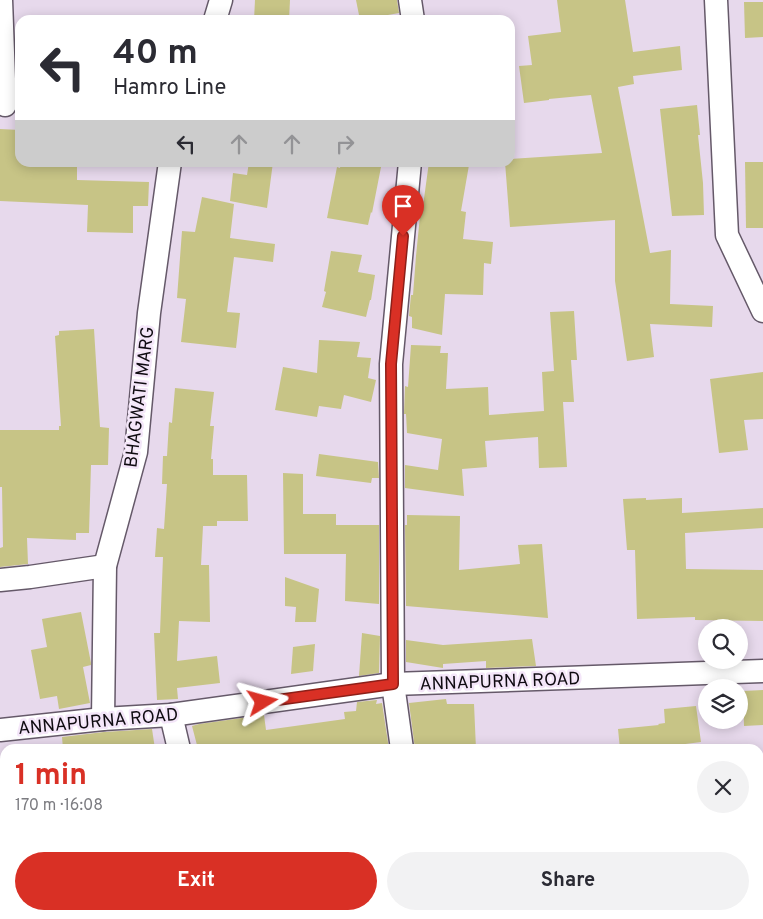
<!DOCTYPE html>
<meta charset="utf-8">
<style>
body{margin:0;font-family:Overpass,sans-serif;background:#f2f2f3;color:#2b2b33;height:100vh;display:flex;flex-direction:column;font-size:19px;white-space:nowrap}
*{box-sizing:border-box;margin:0}
p{font-size:16px;color:#7c7c81}
.icon{flex:none;width:28px;height:28px;fill:none;stroke:currentColor;stroke-width:2;stroke-linecap:round;stroke-linejoin:round}
.map{position:relative;flex:1;overflow:hidden}
.side{position:absolute;left:0px;top:744px;width:764px;height:176px;display:flex;flex-direction:column;background:#fff;border-radius:15px 15px 0 0;box-shadow:0 2px 12px #0003}
.side>*{flex:none}
.hud{position:absolute;left:15px;top:15px;width:500px;height:152px;border-radius:15px;box-shadow:0 2px 12px #0003;background:#fff;color:#2b2b33;overflow:hidden}
.buttons{position:absolute;left:698px;top:619px;display:grid;gap:10px}
.buttons a{display:grid;place-items:center;width:50px;height:50px;border-radius:50%;background:#fff;box-shadow:0 2px 12px #0003;font-size:25px}
.pin{position:absolute;display:grid;place-items:center;width:42px;height:42px;color:#fff;margin:-51px -21px;border-radius:50% 50% 50% 0;rotate:-45deg;box-shadow:0 0 5px #0007}
.pin .icon{rotate:45deg}
.me{position:absolute;width:55px;margin:-28px;rotate:82deg;stroke-linejoin:round;filter:drop-shadow(0 0 4px #0008)}
.turn{display:flex;align-items:center;gap:18px;height:105px;padding:0 15px;font-size:22px}
.turn .icon{width:65px;height:65px;stroke-width:2.5}
.turn b{display:block;font-size:35px;line-height:42px}
.lanes{display:flex;align-items:center;height:48px;padding:0 15px;background:#0003;justify-content:center;gap:25px;direction:ltr}
.lanes .off{opacity:.35}
.round{display:grid;place-items:center;flex:none;width:52px;height:52px;border-radius:26px;background:#f2f2f3}
.summary{display:flex;align-items:center;justify-content:space-between;height:85px;padding:0 15px}
h1{font-size:30px;font-weight:700;line-height:38px;color:#d93025}
.button{display:flex;gap:10px;margin-top:auto;padding:10px 15px}
.button a{flex:1;height:58px;border-radius:30px;background:#d93025;color:#fff;font-size:20px;font-weight:700;line-height:58px;text-align:center}
.button a+a{background:#f2f2f3;color:#2b2b33}
.map>svg:first-child{display:block}
.building{fill:#c7c486}
.lines{fill:none;stroke-linecap:round;stroke-linejoin:round}
.minor-casing{stroke:#655969;stroke-width:25}
.minor{stroke:#fff;stroke-width:22}
.route-casing{stroke:#8d1f18;stroke-width:12}
.route{stroke:#d93025;stroke-width:9}
.labels{text-anchor:middle;stroke-width:5;stroke-linejoin:round;paint-order:stroke}
.street-label{font-size:18px;fill:#0f0b11;stroke:#f4e6f9}
</style>
<div class="map">
<svg width="763" height="919" viewBox="0 0 763 919">
<rect width="100%" height="100%" fill="#e7d9ec"/>
<!-- building -->
<g class="building">
<polygon points="255,0 290,0 289,20 254,20"/>
<polygon points="356,0 397,0 399,13 360,20"/>
<polygon points="557,0 625,0 633,52 680,46 682,70 633,76 634,84 618,87 650,253 671,250 670,304 713,306 712,327 650,324 654,357 627,361 615,281 615,220 510,227 505,162 510,162 510,159 602,153 591,95 549,99 549,100 524,103 519,66 532,65 528,36 561,32"/>
<polygon points="744,2 763,2 763,37 745,38"/>
<polygon points="697,105 700,135 698,135 703,183 704,215 672,216 660,109"/>
<polygon points="0,129 20,130 20,162 77,162 77,180 149,182 148,206 133,206 133,233 87,232 88,205 0,201"/>
<polygon points="249,162 273,162 267,208 230,201 233,173 247,175"/>
<polygon points="341,162 382,162 372,213 371,212 368,225 327,218 337,167 340,168"/>
<polygon points="429,162 464,162 463,165 469,165 461,211 466,212 463,239 493,242 491,264 484,263 483,295 445,294 442,335 412,328 412,317 409,316 411,295 413,295 416,256 421,206 423,206"/>
<polygon points="745,162 763,162 763,228 746,228"/>
<polygon points="202,197 234,204 230,238 275,244 273,262 234,257 227,312 240,313 236,348 181,342 186,299 177,298 182,231 195,232"/>
<polygon points="331,251 362,255 358,272 375,275 371,300 370,300 366,317 322,307 326,292 324,291"/>
<polygon points="574,311 577,360 571,360 574,402 563,402 567,467 539,468 538,437 485,441 487,467 462,469 464,496 405,488 405,465 438,470 442,439 407,433 406,414 404,414 405,386 408,387 411,345 441,346 440,353 448,353 446,389 488,387 489,415 544,411 542,372 554,371 550,312"/>
<polygon points="94,329 100,427 109,428 108,465 91,465 89,533 76,533 76,540 27,538 28,564 0,567 0,548 3,547 2,487 0,487 0,430 59,430 59,426 61,426 55,336 59,335 59,331"/>
<polygon points="319,340 360,342 357,357 371,358 368,378 376,380 371,402 344,395 341,409 319,406 317,417 275,410 283,367 317,373"/>
<polygon points="763,372 763,419 744,420 748,450 719,453 710,379"/>
<polygon points="175,388 214,392 210,426 214,426 211,459 213,459 213,475 247,475 248,521 217,521 217,526 203,526 201,565 209,565 210,622 179,621 177,661 217,656 220,683 177,688 178,699 157,700 154,633 160,633 163,557 155,557 157,528 164,529 167,484 162,484 163,456 167,456 169,422 172,423"/>
<polygon points="319,454 378,462 379,478 372,478 371,483 316,476"/>
<polygon points="283,473 303,474 303,514 336,514 336,525 379,525 379,604 345,601 346,554 284,554"/>
<polygon points="646,498 646,500 682,498 682,513 763,508 763,528 685,533 686,569 763,570 763,621 695,620 695,617 637,619 635,550 627,550 623,499"/>
<polygon points="407,515 460,516 459,570 520,564 518,545 542,544 548,618 406,606 405,525 407,525"/>
<polygon points="285,577 319,589 316,622 295,622 296,607 285,606"/>
<polygon points="81,612 91,663 91,665 83,667 90,703 59,709 57,696 40,699 31,650 47,647 42,619"/>
<polygon points="362,633 380,636 379,673 359,676"/>
<polygon points="532,639 536,666 486,668 486,661 443,664 443,668 406,662 406,640 443,645"/>
<polygon points="315,644 313,671 291,674 293,647"/>
<polygon points="763,690 763,725 744,726 743,691"/>
<polygon points="446,699 447,704 474,704 476,749 415,749 409,703"/>
<polygon points="377,700 376,704 382,703 389,749 198,749 192,726 199,724 264,715 266,730 345,719 344,712 356,711 357,702"/>
<polygon points="696,706 701,742 646,749 620,749 618,729 659,725 658,724 665,723 664,709"/>
<polygon points="152,729 155,749 63,749 62,737 104,732"/>
</g>
<g class="lines">
<defs>
<g id="minor">
<polyline points="1,0 5,105"/>
<polyline points="410,0 413,20"/>
<polyline points="716,0 727,235 763,311"/>
<polyline points="215,20 221,0"/>
<polyline points="0,580 30,577 105,566"/>
<polyline points="171,715 179,749"/>
<polyline points="103,719 105,566 136,452 149,313 170,162"/>
<polyline points="0,730 103,719 171,715 393,684 763,671"/>
<polyline points="402,749 393,684 391,364 410,162"/>
<polyline points="223,915 223,919"/>
<polyline points="427,915 427,919"/>
</g>
</defs>
<!-- minor casing -->
<use href="#minor" class="minor-casing"/>
<!-- minor -->
<use href="#minor" class="minor"/>
</g>
<g class="lines">
<defs>
<polyline id="route" points="263,702 393,684 391,364 403,236"/>
</defs>
<!-- route casing -->
<use href="#route" class="route-casing"/>
<!-- route -->
<use href="#route" class="route"/>
</g>
<g class="labels">
<!-- street labels -->
<g class="street-label">
<text transform="translate(139 397) rotate(-83)" y="6">BHAGWATI MARG</text>
<text transform="translate(500 681) rotate(-2)" y="6">ANNAPURNA ROAD</text>
<text transform="translate(98 721) rotate(-5)" y="6">ANNAPURNA ROAD</text>
</g>
</g>
</svg>
<div class="buttons">
<a><svg class="icon" aria-label="search" viewBox="0 0 24 24"><circle cx="10" cy="10" r="6"/><path d="M15 15l6 6"/></svg></a>
<a><svg class="icon" aria-label="layers" viewBox="0 0 24 24"><path d="M12 4l9 5-9 5-9-5zM3 14l9 5 9-5"/></svg></a>
</div>
<div class="pin" style="left:403px;top:236px;background:#d93025"><svg class="icon" aria-label="arrive" viewBox="0 0 24 24"><path d="M6 21V4h12l-3 4 3 4H6"/></svg></div>
<svg class="me" style="left:263px;top:702px" viewBox="-20 -20 40 40"><path d="M0-17L14 15 0 8-14 15z" fill="#d93025" stroke="#fff" stroke-width="4"/></svg>
<div class="hud">
<div class="turn"><svg class="icon" aria-label="left" viewBox="0 0 24 24"><path d="M17 20v-9H6M10 6l-5 5 5 5"/></svg><div><b>40 m</b>Hamro Line</div></div>
<div class="lanes"><svg class="icon" aria-label="left" viewBox="0 0 24 24"><path d="M17 20v-9H6M10 6l-5 5 5 5"/></svg><svg class="icon off" aria-label="ahead" viewBox="0 0 24 24"><path d="M12 20V5M6 11l6-6 6 6"/></svg><svg class="icon off" aria-label="ahead" viewBox="0 0 24 24"><path d="M12 20V5M6 11l6-6 6 6"/></svg><svg class="icon off" aria-label="right" viewBox="0 0 24 24"><path d="M7 20v-9h11M14 6l5 5-5 5"/></svg></div>
</div>
<section class="side">
<div class="summary"><div><h1>1 min</h1><p>170 m · 16:08</p></div><a class="round"><svg class="icon" aria-label="close" viewBox="0 0 24 24"><path d="M6 6l12 12M18 6L6 18"/></svg></a></div>
<div class="button"><a>Exit</a><a>Share</a></div>
</section>
</div>
